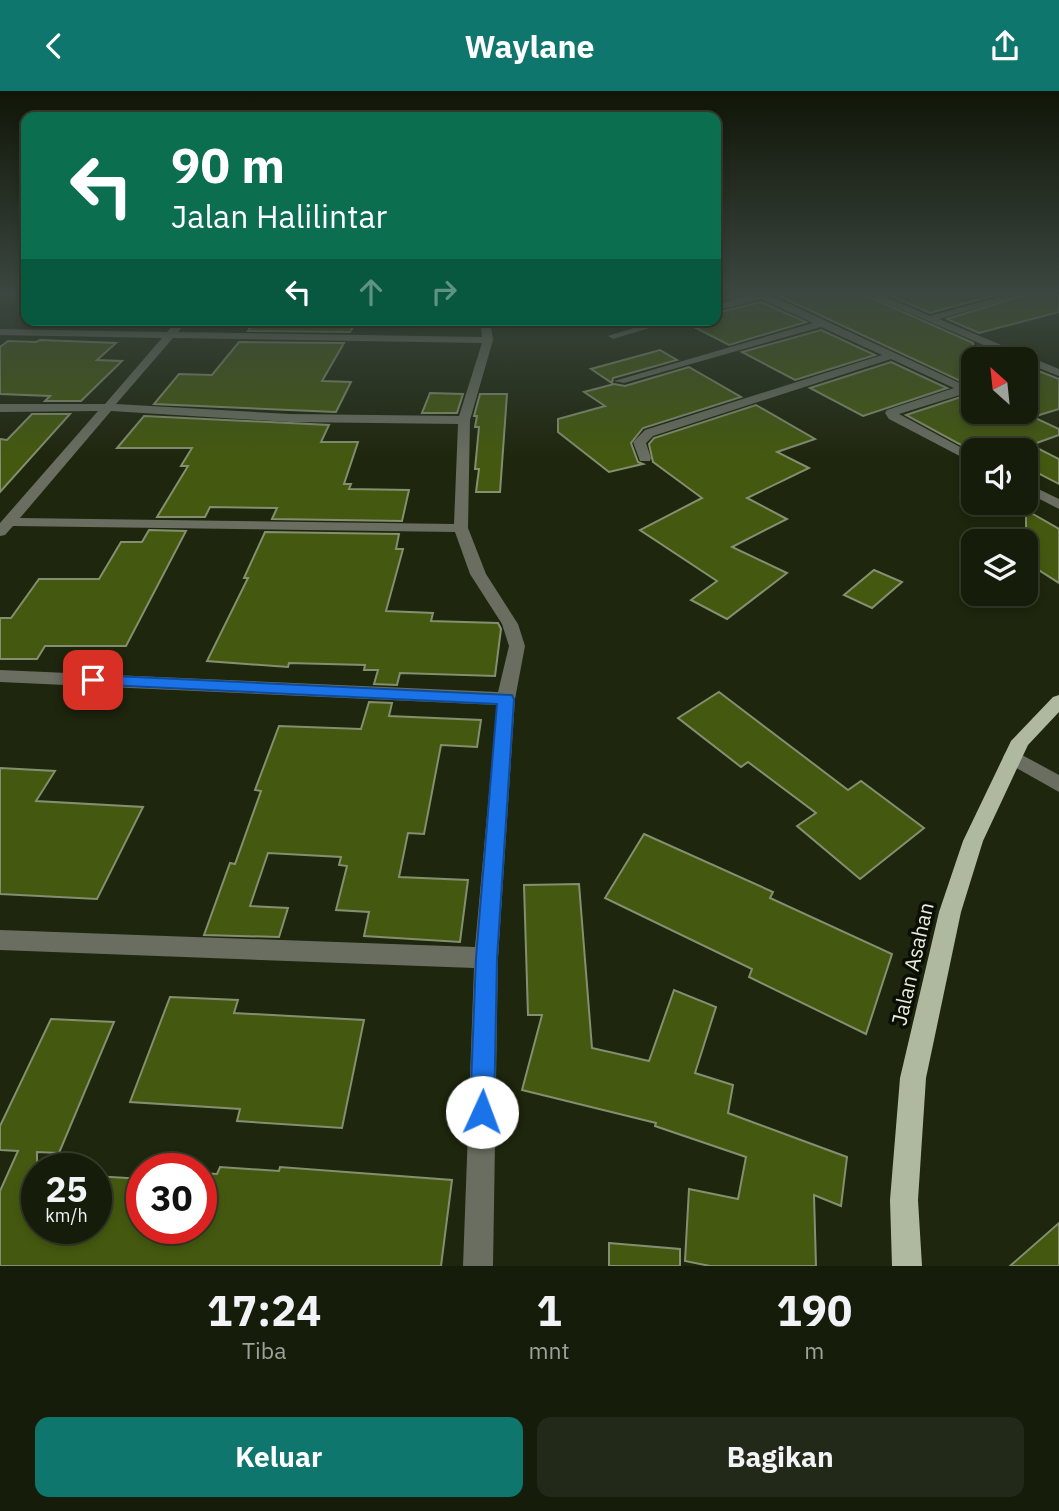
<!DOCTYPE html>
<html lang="id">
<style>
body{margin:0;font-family:"IBM Plex Sans",sans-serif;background:#232918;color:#f1f3f6;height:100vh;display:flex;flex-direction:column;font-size:26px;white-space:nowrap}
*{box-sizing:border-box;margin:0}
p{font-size:23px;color:#9ea19c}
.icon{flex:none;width:38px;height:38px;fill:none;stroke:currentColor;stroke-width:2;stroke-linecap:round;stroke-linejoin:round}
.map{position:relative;height:1175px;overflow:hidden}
.sheet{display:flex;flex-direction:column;background:#161c0a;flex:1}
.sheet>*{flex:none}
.hud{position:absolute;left:21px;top:21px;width:700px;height:214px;border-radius:14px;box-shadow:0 4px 10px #0003,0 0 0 2px #353a2b;background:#0b6e4f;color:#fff;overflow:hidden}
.needle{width:46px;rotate:333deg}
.tools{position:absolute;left:961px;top:256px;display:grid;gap:14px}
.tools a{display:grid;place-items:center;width:77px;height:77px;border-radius:14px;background:#161c0a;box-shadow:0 4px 10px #0003,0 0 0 2px #353a2b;font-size:35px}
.speed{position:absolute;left:21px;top:1062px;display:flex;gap:14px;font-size:35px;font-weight:700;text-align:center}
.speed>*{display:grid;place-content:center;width:91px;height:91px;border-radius:50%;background:#161c0a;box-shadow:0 4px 10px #0003,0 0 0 2px #353a2b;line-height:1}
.speed small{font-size:18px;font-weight:400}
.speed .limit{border:10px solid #d22;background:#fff;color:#111}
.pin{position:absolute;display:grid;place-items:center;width:60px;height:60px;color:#fff;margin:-30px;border-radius:14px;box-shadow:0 4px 10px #0006}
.me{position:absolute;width:77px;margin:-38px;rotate:2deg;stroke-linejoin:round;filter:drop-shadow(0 0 5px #0008)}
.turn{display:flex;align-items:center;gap:24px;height:147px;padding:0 35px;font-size:32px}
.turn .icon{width:91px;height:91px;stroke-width:2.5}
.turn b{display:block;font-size:49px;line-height:60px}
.lanes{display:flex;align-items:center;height:66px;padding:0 35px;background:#0003;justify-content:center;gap:35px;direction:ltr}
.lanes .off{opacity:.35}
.eta{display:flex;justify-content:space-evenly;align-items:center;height:119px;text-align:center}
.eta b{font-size:42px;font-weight:700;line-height:49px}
.cta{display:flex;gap:14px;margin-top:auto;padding:14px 35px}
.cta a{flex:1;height:80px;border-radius:14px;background:#0f766e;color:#fff;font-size:28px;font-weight:700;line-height:80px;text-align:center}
.cta a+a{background:#232918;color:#f1f3f6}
header{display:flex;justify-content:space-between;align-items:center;height:91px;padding:0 35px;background:#0f766e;color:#fff;font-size:32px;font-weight:700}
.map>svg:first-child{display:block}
.building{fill:#44590f;stroke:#848f71;stroke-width:2}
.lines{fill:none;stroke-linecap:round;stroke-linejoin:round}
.street{fill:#696e61;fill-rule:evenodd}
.primary{fill:#afb99f;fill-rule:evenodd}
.route{fill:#1a73e8;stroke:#114b97;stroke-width:2}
.labels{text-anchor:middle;stroke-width:7;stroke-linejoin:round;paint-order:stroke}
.near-street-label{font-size:21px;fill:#e7eddd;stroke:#0a0e04}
</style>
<header><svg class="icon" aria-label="back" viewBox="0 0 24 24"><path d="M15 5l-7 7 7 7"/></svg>Waylane<svg class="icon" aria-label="share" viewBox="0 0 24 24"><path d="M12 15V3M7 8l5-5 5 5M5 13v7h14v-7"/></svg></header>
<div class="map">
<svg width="1059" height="1175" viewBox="0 0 1059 1175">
<rect width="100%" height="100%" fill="#1e260d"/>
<!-- building -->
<g class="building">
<polygon points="777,204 865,204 973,252 973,320 1026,322 1026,275 1059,288 1059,318 1033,326 1059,338 1059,344 1031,354 1059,368 1059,393 1026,376 1026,359 986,359 971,351 961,354 906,324 964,305 965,292"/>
<polygon points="889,204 995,204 930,222"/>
<polygon points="1025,204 1059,204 1059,221 979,242 947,228"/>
<polygon points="761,211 806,231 729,254 686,232 716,229 716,222"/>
<polygon points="256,229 280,230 357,229 350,241 248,240"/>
<polygon points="821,239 875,264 795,289 742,261"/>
<polygon points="40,249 116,252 97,269 122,270 81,310 45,310 50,305 0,303 0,256 8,250 36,251"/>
<polygon points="239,251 344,252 322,290 351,291 336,321 154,313 179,283 212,284"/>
<polygon points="660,259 677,269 613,287 612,292 591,278"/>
<polygon points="891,271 947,297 863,325 810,297"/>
<polygon points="689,276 741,306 643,337 631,352 638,371 643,373 609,381 558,341 558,328 605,315 584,301 614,293 625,295"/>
<polygon points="430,302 463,303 457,322 422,322"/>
<polygon points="480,303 507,303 500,401 476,401 479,378 475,378 479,336 475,336 477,325 474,325"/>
<polygon points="756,314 815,348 777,361 809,377 747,407 787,428 732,456 787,482 727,528 691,509 717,490 640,439 702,407 653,371 649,353 654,347"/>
<polygon points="32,323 70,323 0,401 0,348 7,349"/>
<polygon points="144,325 329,334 321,351 358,351 344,393 351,393 349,398 409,399 402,430 272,428 277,417 210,416 205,426 157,426 188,375 181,375 192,357 117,357"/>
<polygon points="1026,419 1059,438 1059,492 1026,471"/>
<polygon points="149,439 186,440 126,555 45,555 37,568 0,568 0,527 11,527 39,488 99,488 121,451 142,451"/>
<polygon points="265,441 399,443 396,458 403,458 386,520 433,522 431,530 498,532 501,538 495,585 400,582 397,594 374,593 378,579 364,579 365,574 289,572 288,576 207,570 248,487 244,487"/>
<polygon points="874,479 902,491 872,517 844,504"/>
<polygon points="719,601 848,699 861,690 924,737 860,788 797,735 816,722 748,671 741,676 678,627"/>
<polygon points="369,611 392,612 389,625 481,629 477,656 441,654 424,743 408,742 399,786 468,789 460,851 364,845 369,821 336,819 347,775 339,774 341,766 268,762 250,815 288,817 279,846 204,844 230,772 235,773 261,700 255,699 279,635 361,638"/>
<polygon points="0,677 55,680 36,710 143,716 97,808 0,803"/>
<polygon points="644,743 773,801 770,807 892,863 866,943 749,886 752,878 605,807"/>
<polygon points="579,793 592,957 649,970 674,899 716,916 695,982 733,994 728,1022 847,1066 841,1115 814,1104 816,1175 710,1175 685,1170 689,1098 738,1108 746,1066 655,1035 656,1032 522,999 542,924 528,924 524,794"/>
<polygon points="170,906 238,909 234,922 364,929 342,1037 237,1030 240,1018 130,1011"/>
<polygon points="51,928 114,931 59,1062 37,1061 37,1138 96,1138 96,1085 142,1088 142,1138 201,1138 201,1082 217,1083 220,1076 279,1080 280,1076 452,1089 441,1175 0,1175 0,1100 18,1060 0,1059 0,1035"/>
<polygon points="1059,1132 1059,1175 1010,1175"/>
<polygon points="609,1152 680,1158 680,1175 609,1175"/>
</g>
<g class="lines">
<!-- street -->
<g class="street">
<polygon points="752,204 770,204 964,294 963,303 899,323 973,363 973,372 889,328 885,322 887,319 954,297 891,268 653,345 646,352 651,367 650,370 640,370 633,351 645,339 882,264 821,236 624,292 614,290 813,232 761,208 716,220 716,214"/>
<polygon points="868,204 881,204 930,225 1007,204 1023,204 939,228 1059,278 1059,285 1026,272 1026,268 1016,268"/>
<path d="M177,229H188L178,241L482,246L480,229H490L493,249L470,329L468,437L486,483L518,533L525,555L515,608L498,867L493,1175H463L474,877L0,859V839L475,856L497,614L0,591V579L498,601L509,555L502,533L470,483L455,441L13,435L5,444L0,445V432L98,320L0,321V313H105L162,247L0,244V238L167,241ZM173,247L482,252L459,325L290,323L116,313ZM111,320L290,331L458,333L454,433L20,427Z"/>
<polygon points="659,229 676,229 613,248 608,245"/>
<polygon points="1026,392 1059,408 1059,418 1026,401"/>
<polygon points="1013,659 1059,684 1059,701 1006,671 1003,666 1006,661"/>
</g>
<!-- primary -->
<polygon class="primary" points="1059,604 1059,621 1028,654 983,750 961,821 926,987 918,1109 922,1175 892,1175 890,1109 900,987 939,821 963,750 1011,650 1053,606"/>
</g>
<!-- sky -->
<linearGradient id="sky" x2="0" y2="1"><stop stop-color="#101507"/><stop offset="0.55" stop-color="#3b4740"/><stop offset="1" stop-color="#3b4740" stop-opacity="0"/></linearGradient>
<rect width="1059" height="369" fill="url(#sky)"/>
<!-- route -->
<polygon class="route" points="93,584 512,604 514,608 497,867 494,1021 491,1030 482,1033 474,1030 470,1021 476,867 497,613 87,593 85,589"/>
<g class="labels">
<!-- near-street labels -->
<g class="near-street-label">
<text transform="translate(913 873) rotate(-77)" y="7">Jalan Asahan</text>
</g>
</g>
</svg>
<div class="tools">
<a><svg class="needle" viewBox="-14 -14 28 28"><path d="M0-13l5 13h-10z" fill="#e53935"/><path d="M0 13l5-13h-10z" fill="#9ea19c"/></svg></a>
<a><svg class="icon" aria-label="sound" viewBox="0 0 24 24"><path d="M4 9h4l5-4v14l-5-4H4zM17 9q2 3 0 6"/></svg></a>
<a><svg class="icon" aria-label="layers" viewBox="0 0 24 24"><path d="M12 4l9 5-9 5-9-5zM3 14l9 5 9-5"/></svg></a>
</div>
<div class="speed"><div>25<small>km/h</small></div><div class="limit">30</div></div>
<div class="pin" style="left:93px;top:589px;background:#d93025"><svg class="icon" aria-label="arrive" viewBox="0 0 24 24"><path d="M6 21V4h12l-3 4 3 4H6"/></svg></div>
<svg class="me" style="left:482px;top:1021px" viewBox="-20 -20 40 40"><circle r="19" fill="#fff"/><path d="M0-13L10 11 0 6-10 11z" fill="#1a73e8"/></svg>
<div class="hud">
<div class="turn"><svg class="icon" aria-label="left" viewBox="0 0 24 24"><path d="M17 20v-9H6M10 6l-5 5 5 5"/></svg><div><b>90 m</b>Jalan Halilintar</div></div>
<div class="lanes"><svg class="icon" aria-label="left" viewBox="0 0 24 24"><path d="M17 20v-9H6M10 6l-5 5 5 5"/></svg><svg class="icon off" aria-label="ahead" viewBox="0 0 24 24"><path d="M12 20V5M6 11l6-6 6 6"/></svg><svg class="icon off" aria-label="right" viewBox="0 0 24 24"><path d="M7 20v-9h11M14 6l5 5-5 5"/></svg></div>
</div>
</div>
<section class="sheet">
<div class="eta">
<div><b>17:24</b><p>Tiba</p></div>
<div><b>1</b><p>mnt</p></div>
<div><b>190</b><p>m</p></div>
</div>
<div class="cta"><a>Keluar</a><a>Bagikan</a></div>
</section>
